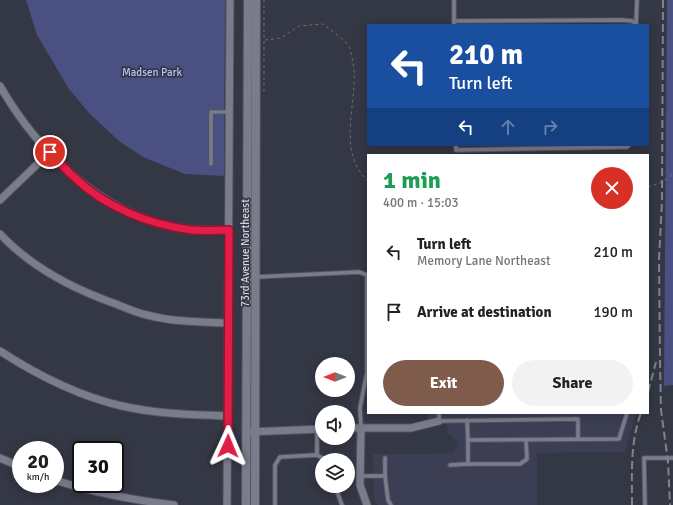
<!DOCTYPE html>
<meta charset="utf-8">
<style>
body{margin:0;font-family:Signika,sans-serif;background:#f2f2f2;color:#222;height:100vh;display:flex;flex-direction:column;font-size:15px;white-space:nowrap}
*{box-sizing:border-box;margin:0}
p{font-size:13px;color:#767676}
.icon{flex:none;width:22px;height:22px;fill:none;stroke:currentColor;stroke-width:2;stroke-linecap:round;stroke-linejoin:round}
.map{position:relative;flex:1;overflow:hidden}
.details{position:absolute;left:367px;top:154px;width:282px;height:260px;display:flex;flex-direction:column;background:#fff;border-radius:0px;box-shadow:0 2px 10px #0003}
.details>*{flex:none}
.top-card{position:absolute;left:367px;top:24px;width:282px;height:122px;border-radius:0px;box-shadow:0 2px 10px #0003;background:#1a4fa0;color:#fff;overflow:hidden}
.needle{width:26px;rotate:270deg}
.buttons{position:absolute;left:315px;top:357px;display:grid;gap:8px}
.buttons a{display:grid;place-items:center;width:40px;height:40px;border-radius:50%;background:#fff;box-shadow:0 2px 10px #0003;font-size:20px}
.speed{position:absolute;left:12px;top:441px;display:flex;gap:8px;font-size:20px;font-weight:700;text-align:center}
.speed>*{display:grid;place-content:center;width:52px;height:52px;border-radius:50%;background:#fff;box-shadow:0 2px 10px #0003;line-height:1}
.speed small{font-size:10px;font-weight:400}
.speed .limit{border:2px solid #111;border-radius:6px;background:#fff;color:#111}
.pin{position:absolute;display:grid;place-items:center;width:34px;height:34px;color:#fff;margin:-17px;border:2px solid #fff;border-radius:50%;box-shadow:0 1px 4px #0007}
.me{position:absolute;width:44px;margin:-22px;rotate:1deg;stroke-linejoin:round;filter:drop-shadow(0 0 3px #0008)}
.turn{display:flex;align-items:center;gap:14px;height:84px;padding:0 16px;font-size:18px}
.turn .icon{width:52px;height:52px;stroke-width:2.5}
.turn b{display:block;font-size:28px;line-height:34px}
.lanes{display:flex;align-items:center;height:38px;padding:0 16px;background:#0003;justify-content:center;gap:20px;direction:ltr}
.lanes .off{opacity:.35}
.round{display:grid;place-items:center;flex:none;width:42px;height:42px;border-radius:21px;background:#f2f2f2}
.summary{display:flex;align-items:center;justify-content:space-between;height:68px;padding:0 16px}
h1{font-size:24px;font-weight:700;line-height:30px;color:#1e9e55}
.primary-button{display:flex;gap:8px;margin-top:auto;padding:8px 16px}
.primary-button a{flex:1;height:46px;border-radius:24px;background:#7f5b4b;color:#fff;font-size:16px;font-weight:700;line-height:46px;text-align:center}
.primary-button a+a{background:#f2f2f2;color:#222}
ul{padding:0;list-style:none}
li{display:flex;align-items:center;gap:12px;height:60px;padding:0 16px}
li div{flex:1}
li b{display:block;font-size:15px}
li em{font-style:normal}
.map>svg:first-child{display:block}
.built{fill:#3c3f53}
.green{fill:#4b5082}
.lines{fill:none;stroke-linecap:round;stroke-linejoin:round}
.service-casing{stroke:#525460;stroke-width:5.5}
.minor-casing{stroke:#525460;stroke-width:9}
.tertiary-casing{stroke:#525460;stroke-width:10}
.path{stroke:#6b6e79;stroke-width:1;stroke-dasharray:3 3;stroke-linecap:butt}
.service{stroke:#7a7c8c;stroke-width:3.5}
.minor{stroke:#7a7c8c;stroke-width:7}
.tertiary{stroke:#7a7c8c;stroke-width:8}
.rail{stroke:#80838d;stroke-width:2;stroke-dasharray:8 4;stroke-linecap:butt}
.route-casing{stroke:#92132f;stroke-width:10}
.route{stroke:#e11d48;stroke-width:7}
.labels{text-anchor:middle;stroke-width:3.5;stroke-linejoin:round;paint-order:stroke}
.park-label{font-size:11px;fill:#bac2f5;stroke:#343744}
.street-label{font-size:11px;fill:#d1d3db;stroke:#343744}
</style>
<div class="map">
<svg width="673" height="505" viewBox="0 0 673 505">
<rect width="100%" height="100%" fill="#343744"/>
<!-- built -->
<polygon class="built" points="428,413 636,413 625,452 537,453 537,505 378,505 374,497 373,454 429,454 454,452 458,442 447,433 447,419 428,419"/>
<!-- green -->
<g class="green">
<polygon points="26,0 225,0 224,176 185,174 143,157 119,141 89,113 69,89 37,35"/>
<polygon points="667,0 673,0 673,385 664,386"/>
</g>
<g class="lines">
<defs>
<g id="service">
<polyline points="454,21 621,20 632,21 637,25"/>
<polyline points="636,24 637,0"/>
<polyline points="454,25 454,0"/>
<polyline points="456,145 456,150 627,147 629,145"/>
<polyline points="211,164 211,112 230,112"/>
<polyline points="256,277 359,272 367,275"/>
<polyline points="439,413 439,421 578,419 578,439"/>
<polyline points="467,420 468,440 619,439 627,413"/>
<polyline points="361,428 360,408 367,372 367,275 368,275"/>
<polyline points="317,429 317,455"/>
<polyline points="468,440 468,464 520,464 527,459 526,440"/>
<polyline points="450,465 468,464"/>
<polyline points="360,476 385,476 388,500 391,505"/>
<polyline points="385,476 385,458"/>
<polyline points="335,486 342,505"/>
<polyline points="275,505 275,465 280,457 317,455 326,460"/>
<polyline points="645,505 644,458 673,458"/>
</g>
<g id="minor">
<path d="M0,86C37,150 99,213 175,227C193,231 211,230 229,230"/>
<polyline points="0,200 50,152"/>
<path d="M0,234C32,268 73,289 116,304C126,308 137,313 147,315C173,322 202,322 229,323"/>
<path d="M0,351C37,375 78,396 122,406C157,414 193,415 228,416"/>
<polyline points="348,428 411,428 439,421"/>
<polyline points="361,428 360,485 367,505"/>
<polyline points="250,432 322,429"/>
<polyline points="0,458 21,467"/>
<path d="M55,480C94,493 133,500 174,505"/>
<polyline points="227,505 230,0"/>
</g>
<g id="tertiary">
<polyline points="246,505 248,0"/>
<polyline points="255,505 256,0"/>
</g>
</defs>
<!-- service casing -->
<use href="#service" class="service-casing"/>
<!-- minor casing -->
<use href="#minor" class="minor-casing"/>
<!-- tertiary casing -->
<use href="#tertiary" class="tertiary-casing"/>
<!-- path -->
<g class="path">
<path d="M265,40L281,38L299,26L323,24C331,31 344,38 349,47C351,50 351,55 352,58C362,96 333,149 368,181"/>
<polyline points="264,92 264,0"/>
<path d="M648,187C656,185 667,180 673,174"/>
</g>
<!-- service -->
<use href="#service" class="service"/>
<!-- minor -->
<use href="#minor" class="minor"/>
<!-- tertiary -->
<use href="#tertiary" class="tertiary"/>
<!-- rail -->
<g class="rail">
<polyline points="663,0 662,201 659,259 660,362 661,410 668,462 670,505"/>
<polyline points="648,392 656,362"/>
<path d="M632,505C632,474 630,442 641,413"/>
</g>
</g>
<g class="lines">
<defs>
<path id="route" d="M50,152C58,161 65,169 74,177C105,207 150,225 192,230C204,231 217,230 229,230L228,446"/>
</defs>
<!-- route casing -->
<use href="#route" class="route-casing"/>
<!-- route -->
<use href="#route" class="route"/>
</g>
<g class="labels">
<!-- park labels -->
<g class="park-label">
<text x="152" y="76">Madsen Park</text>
</g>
<!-- street labels -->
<g class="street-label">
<text transform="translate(245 253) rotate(-90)" y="4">73rd Avenue Northeast</text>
</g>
</g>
</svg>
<div class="buttons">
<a><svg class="needle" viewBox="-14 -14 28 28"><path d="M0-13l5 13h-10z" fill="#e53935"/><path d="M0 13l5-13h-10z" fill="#767676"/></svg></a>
<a><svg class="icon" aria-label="sound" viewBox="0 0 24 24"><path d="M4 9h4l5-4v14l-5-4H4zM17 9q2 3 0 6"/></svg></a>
<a><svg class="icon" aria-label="layers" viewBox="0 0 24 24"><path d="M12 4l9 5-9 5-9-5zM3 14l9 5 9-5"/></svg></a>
</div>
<div class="speed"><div>20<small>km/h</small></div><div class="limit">30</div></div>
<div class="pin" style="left:50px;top:152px;background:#d93025"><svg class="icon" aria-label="arrive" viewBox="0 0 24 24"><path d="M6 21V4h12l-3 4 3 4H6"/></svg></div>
<svg class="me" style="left:228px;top:446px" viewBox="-20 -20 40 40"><path d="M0-17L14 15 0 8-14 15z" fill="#e11d48" stroke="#fff" stroke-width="4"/></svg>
<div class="top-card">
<div class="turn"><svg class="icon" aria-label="left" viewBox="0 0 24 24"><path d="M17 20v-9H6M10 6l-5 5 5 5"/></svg><div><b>210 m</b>Turn left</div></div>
<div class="lanes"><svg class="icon" aria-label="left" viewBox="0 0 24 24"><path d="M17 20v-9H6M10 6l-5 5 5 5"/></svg><svg class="icon off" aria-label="ahead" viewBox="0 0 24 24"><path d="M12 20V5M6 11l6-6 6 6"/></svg><svg class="icon off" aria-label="right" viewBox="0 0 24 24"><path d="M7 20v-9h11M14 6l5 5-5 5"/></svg></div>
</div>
<section class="details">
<div class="summary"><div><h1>1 min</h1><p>400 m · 15:03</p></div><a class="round" style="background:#d93025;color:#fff"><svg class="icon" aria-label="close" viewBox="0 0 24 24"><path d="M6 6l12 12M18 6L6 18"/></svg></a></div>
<ul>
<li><svg class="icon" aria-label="left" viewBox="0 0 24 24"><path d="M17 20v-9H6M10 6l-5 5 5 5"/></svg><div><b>Turn left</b><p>Memory Lane Northeast</p></div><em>210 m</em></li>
<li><svg class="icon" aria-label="arrive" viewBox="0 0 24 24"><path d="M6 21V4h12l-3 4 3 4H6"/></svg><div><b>Arrive at destination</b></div><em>190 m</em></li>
</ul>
<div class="primary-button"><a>Exit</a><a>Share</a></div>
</section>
</div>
